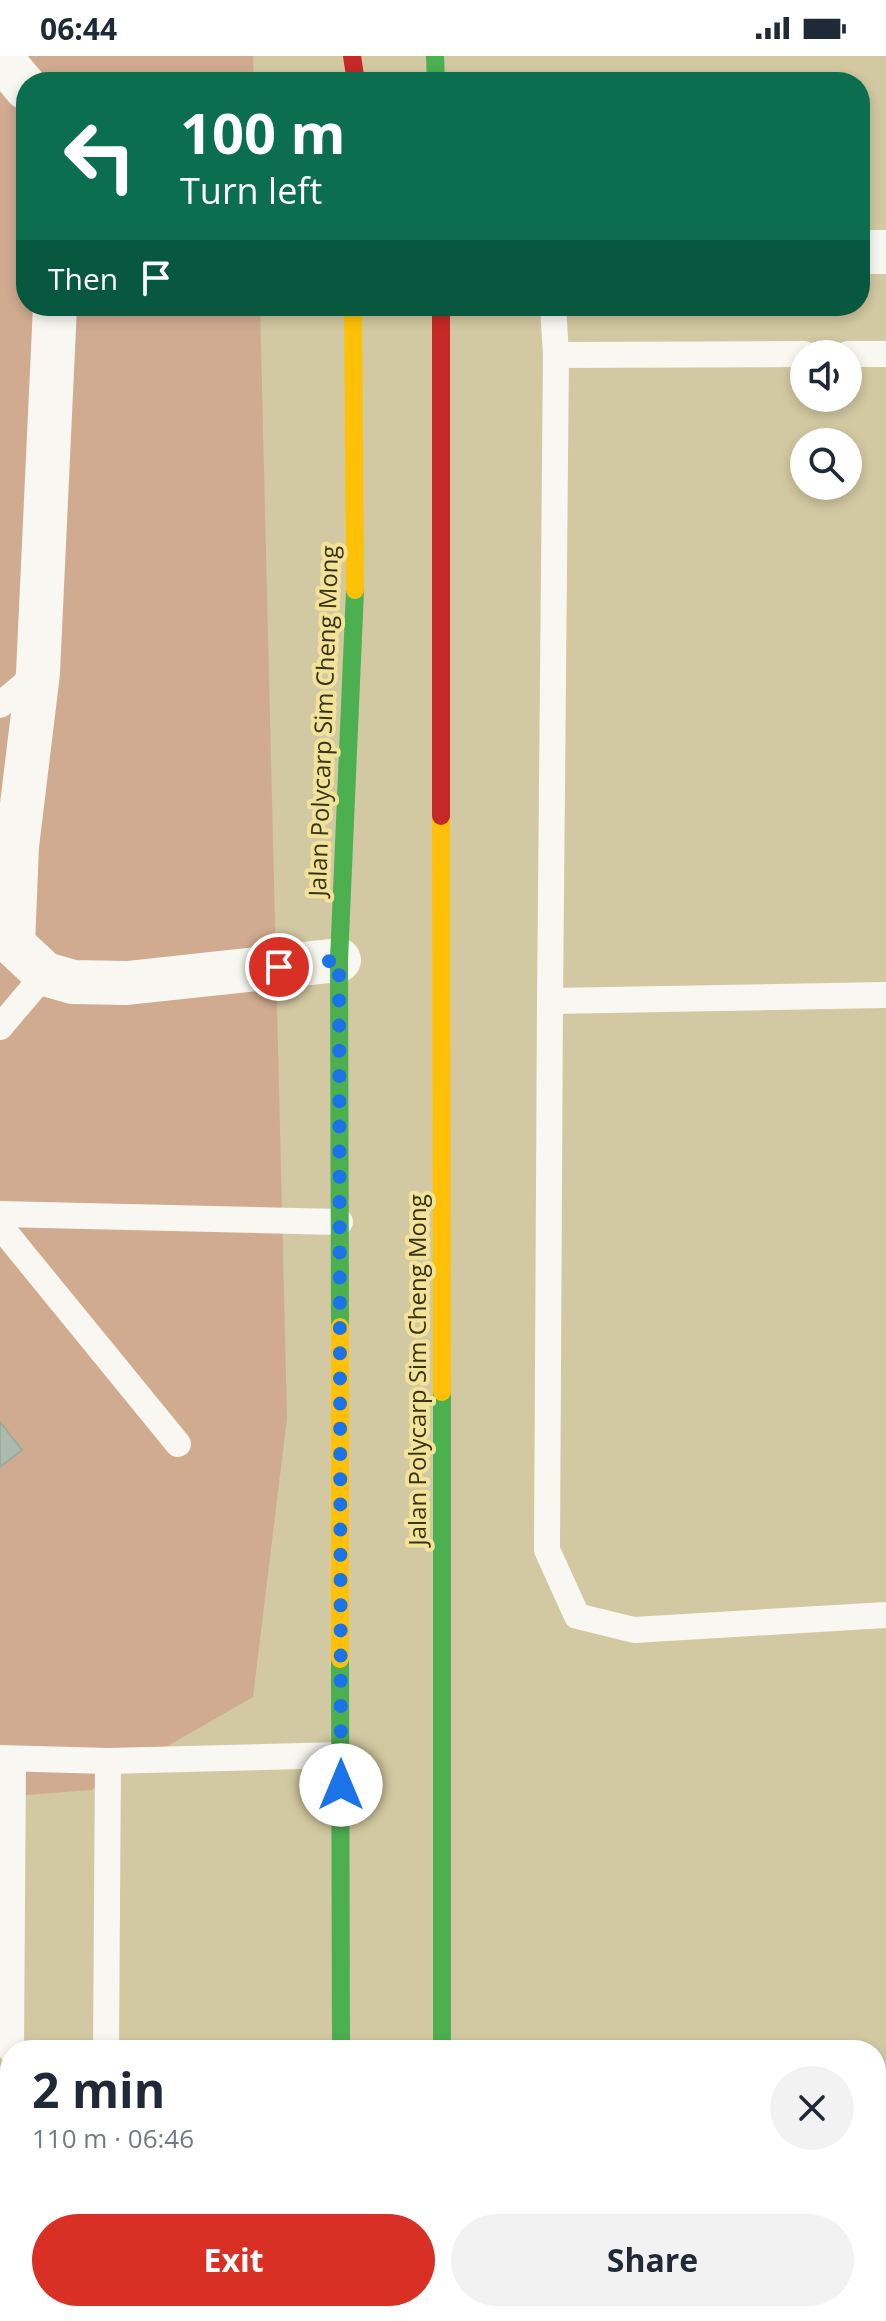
<!DOCTYPE html>
<meta charset="utf-8">
<style>
body{margin:0;font-family:"Open Sans",sans-serif;background:#f2f2f3;color:#1f2937;height:100vh;display:flex;flex-direction:column;font-size:30px;white-space:nowrap}
*{box-sizing:border-box;margin:0}
p{font-size:26px;color:#747a83}
.icon{flex:none;width:44px;height:44px;fill:none;stroke:currentColor;stroke-width:2;stroke-linecap:round;stroke-linejoin:round}
.map{position:relative;flex:1;overflow:hidden}
.drawer{position:absolute;left:0px;top:1984px;width:886px;height:282px;display:flex;flex-direction:column;background:#fff;border-radius:32px 32px 0 0;box-shadow:0 4px 12px #0003}
.drawer>*{flex:none}
.top-card{position:absolute;left:16px;top:16px;width:854px;height:244px;border-radius:32px;box-shadow:0 4px 12px #0003;background:#0b6e4f;color:#fff;overflow:hidden}
.tools{position:absolute;left:790px;top:284px;display:grid;gap:16px}
.tools a{display:grid;place-items:center;width:72px;height:72px;border-radius:50%;background:#fff;box-shadow:0 4px 12px #0003;font-size:40px}
.pin{position:absolute;display:grid;place-items:center;width:68px;height:68px;color:#fff;margin:-34px;border:4px solid #fff;border-radius:50%;box-shadow:0 2px 8px #0007}
.me{position:absolute;width:88px;margin:-44px;rotate:0deg;stroke-linejoin:round;filter:drop-shadow(0 0 6px #0008)}
.turn{display:flex;align-items:center;gap:28px;height:168px;padding:0 32px;font-size:36px}
.turn .icon{width:104px;height:104px;stroke-width:2.5}
.turn b{display:block;font-size:56px;line-height:68px}
.then{display:flex;align-items:center;height:76px;padding:0 32px;background:#0003;gap:16px;font-size:30px}
.round{display:grid;place-items:center;flex:none;width:84px;height:84px;border-radius:42px;background:#f2f2f3}
.headline{display:flex;align-items:center;justify-content:space-between;height:136px;padding:0 32px}
h1{font-size:48px;font-weight:700;line-height:60px}
.primary-button{display:flex;gap:16px;margin-top:auto;padding:16px 32px}
.primary-button a{flex:1;height:92px;border-radius:48px;background:#d93025;color:#fff;font-size:32px;font-weight:700;line-height:92px;text-align:center}
.primary-button a+a{background:#f2f2f3;color:#1f2937}
.status{display:flex;justify-content:space-between;align-items:center;height:56px;padding:0 40px;background:#fff;direction:ltr}
.status svg{height:22px;fill:currentColor}
.map>svg:first-child{display:block}
.green{fill:#d0ab90}
.building{fill:#acbbae;stroke:#9daa9d;stroke-width:2}
.lines{fill:none;stroke-linecap:round;stroke-linejoin:round}
.lane{stroke:#f8f7f1;stroke-width:26}
.street{stroke:#f8f7f1;stroke-width:44}
.fast{stroke:#4caf50;stroke-width:18}
.slow{stroke:#ffc107;stroke-width:18}
.jam{stroke:#c62828;stroke-width:18}
.route{stroke:#1a73e8;stroke-width:14;stroke-dasharray:0 25.2}
.labels{text-anchor:middle;stroke-width:8;stroke-linejoin:round;paint-order:stroke}
.street-label{font-size:24px;fill:#393315;stroke:#f3e39a}
</style>
<div class="status"><b>06:44</b><svg viewBox="0 0 49 12"><path d="M0 12V9h3v3zM5 12V6h3v6zM10 12V3h3v9zM15 12V0h3v12zM26 1h20v11H26zM47 4h2v5h-2z"/></svg></div>
<div class="map">
<svg width="886" height="2265" viewBox="0 0 886 2265">
<rect width="100%" height="100%" fill="#d2c8a1"/>
<!-- green -->
<polygon class="green" points="0,0 253,0 254,26 26,26 26,250 260,250 287,1362 253,1641 91,1734 0,1741"/>
<!-- building -->
<polygon class="building" points="0,1366 22,1394 0,1411"/>
<g class="lines">
<!-- lane -->
<g class="lane">
<polyline points="553,250 556,299 550,945 547,1494 577,1560 634,1574 886,1559"/>
<polyline points="848,298 886,298"/>
<polyline points="556,299 804,298"/>
<polyline points="0,649 38,617"/>
<polyline points="550,945 886,939"/>
<polyline points="0,971 45,918"/>
<polyline points="0,1158 340,1166"/>
<polyline points="0,1170 178,1388"/>
<polyline points="0,1702 108,1705 341,1699"/>
<polyline points="11,1994 13,1703"/>
<polyline points="106,1994 108,1705"/>
<polyline points="9,2153 10,2075"/>
</g>
<!-- street -->
<g class="street">
<polyline points="0,1 26,32"/>
<polyline points="860,196 886,196"/>
<polyline points="55,250 38,617 17,790 13,888 45,918 73,926 127,927 339,904"/>
</g>
<!-- fast -->
<g class="fast">
<polyline points="435,0 436,26"/>
<polyline points="340,1271 339,904 355,534"/>
<polyline points="442,1336 442,1994"/>
<polyline points="340,1603 341,1994"/>
</g>
<!-- slow -->
<g class="slow">
<polyline points="353,250 355,534"/>
<polyline points="441,760 442,1336"/>
<polyline points="340,1271 340,1603"/>
<polyline points="346,2256 347,2265"/>
</g>
<!-- jam -->
<g class="jam">
<polyline points="352,0 356,26"/>
<polyline points="441,250 441,760"/>
<polyline points="442,2256 442,2265"/>
</g>
</g>
<g class="lines">
<!-- route -->
<polyline class="route" points="279,911 339,904 341,1729"/>
</g>
<g class="labels">
<!-- street labels -->
<g class="street-label">
<text transform="translate(324 665) rotate(-88)" y="8">Jalan Polycarp Sim Cheng Mong</text>
<text transform="translate(418 1314) rotate(-90)" y="8">Jalan Polycarp Sim Cheng Mong</text>
</g>
</g>
</svg>
<div class="tools">
<a><svg class="icon" aria-label="sound" viewBox="0 0 24 24"><path d="M4 9h4l5-4v14l-5-4H4zM17 9q2 3 0 6"/></svg></a>
<a><svg class="icon" aria-label="search" viewBox="0 0 24 24"><circle cx="10" cy="10" r="6"/><path d="M15 15l6 6"/></svg></a>
</div>
<div class="pin" style="left:279px;top:911px;background:#d93025"><svg class="icon" aria-label="arrive" viewBox="0 0 24 24"><path d="M6 21V4h12l-3 4 3 4H6"/></svg></div>
<svg class="me" style="left:341px;top:1729px" viewBox="-20 -20 40 40"><circle r="19" fill="#fff"/><path d="M0-13L10 11 0 6-10 11z" fill="#1a73e8"/></svg>
<div class="top-card">
<div class="turn"><svg class="icon" aria-label="left" viewBox="0 0 24 24"><path d="M17 20v-9H6M10 6l-5 5 5 5"/></svg><div><b>100 m</b>Turn left</div></div>
<div class="then">Then<svg class="icon" aria-label="arrive" viewBox="0 0 24 24"><path d="M6 21V4h12l-3 4 3 4H6"/></svg></div>
</div>
<section class="drawer">
<div class="headline"><div><h1>2 min</h1><p>110 m · 06:46</p></div><a class="round"><svg class="icon" aria-label="close" viewBox="0 0 24 24"><path d="M6 6l12 12M18 6L6 18"/></svg></a></div>
<div class="primary-button"><a>Exit</a><a>Share</a></div>
</section>
</div>
